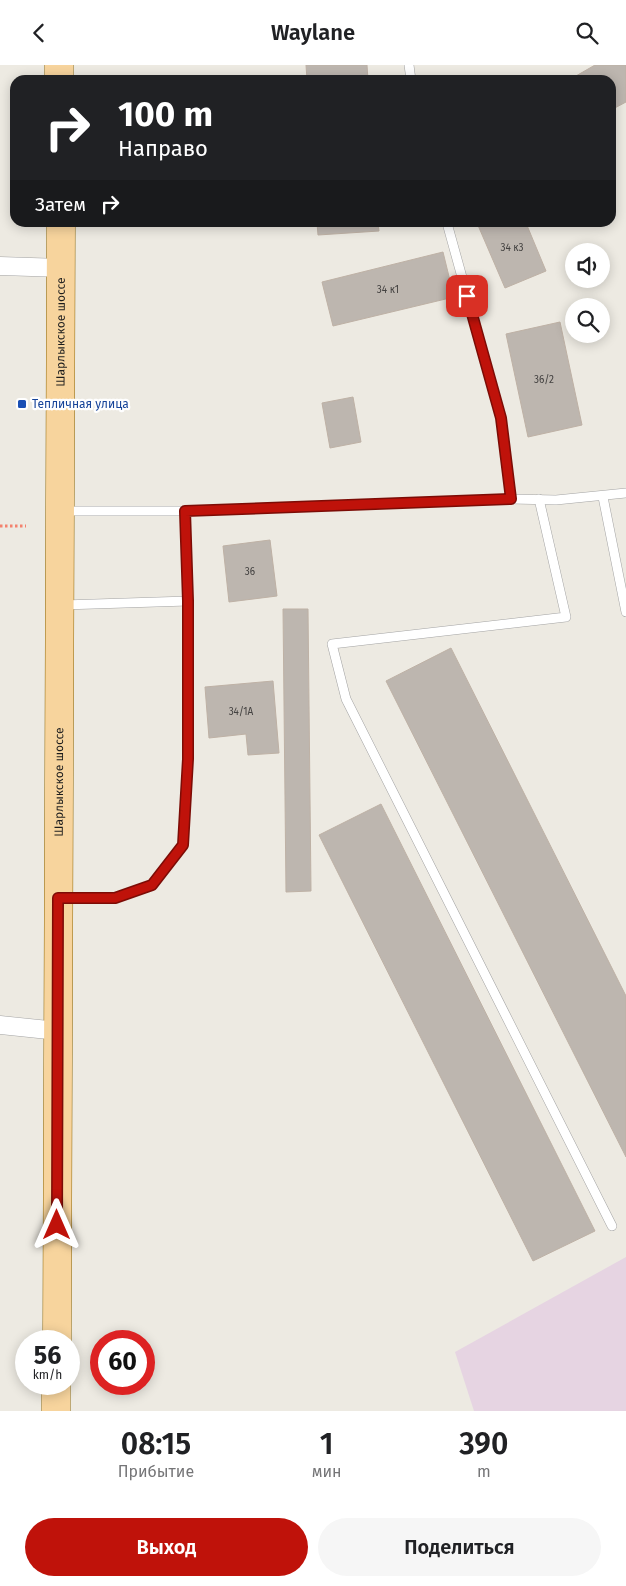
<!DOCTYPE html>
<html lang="ru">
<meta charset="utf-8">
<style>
body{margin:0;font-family:"Fira Sans",sans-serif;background:#f6f6f6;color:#202124;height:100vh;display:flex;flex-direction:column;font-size:19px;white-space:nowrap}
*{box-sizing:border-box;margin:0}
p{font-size:16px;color:#757577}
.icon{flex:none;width:28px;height:28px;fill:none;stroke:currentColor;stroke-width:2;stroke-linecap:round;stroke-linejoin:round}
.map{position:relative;height:1346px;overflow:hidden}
.side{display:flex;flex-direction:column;background:#fff;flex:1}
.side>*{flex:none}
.banner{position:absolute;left:10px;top:10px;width:606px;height:152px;border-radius:15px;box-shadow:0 2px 12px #0003;background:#202124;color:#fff;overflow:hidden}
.tools{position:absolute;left:565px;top:178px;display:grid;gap:10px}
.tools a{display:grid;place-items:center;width:45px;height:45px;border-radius:50%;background:#fff;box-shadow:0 2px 12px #0003;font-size:25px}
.speed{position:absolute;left:15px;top:1265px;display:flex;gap:10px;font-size:25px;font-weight:700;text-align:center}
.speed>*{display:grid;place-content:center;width:65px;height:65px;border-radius:50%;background:#fff;box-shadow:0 2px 12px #0003;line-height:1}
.speed small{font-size:12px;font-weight:400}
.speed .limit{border:8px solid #d22;background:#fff;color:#111}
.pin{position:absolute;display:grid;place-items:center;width:42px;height:42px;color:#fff;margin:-21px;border-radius:10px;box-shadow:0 2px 8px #0006}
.me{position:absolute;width:55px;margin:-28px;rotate:0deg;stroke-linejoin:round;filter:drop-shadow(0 0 4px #0008)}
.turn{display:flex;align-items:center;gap:18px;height:105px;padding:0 25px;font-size:22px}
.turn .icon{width:65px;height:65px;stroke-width:2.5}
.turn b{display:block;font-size:35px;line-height:42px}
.then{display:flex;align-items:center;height:48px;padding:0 25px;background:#0003;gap:10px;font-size:19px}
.eta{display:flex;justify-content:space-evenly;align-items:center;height:85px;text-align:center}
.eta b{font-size:30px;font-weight:600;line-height:35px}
.primary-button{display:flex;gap:10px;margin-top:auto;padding:10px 25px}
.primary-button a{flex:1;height:58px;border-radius:30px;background:#bf120a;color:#fff;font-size:20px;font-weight:600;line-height:58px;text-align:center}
.primary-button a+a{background:#f6f6f6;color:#202124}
header{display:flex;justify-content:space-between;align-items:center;height:65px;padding:0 25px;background:#fff;font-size:22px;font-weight:600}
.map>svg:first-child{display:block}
.industrial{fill:#e6d4e2}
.building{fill:#bdb6af;stroke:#beb1a5}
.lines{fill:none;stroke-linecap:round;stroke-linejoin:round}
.lane-casing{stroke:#a3a3a3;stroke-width:10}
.street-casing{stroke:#a3a3a3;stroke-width:19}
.primary-casing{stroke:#8d6707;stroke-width:29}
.path{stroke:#f3826e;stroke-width:3;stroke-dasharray:2.5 2.5;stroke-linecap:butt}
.lane{stroke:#fff;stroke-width:9}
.street{stroke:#fff;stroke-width:18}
.primary{stroke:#f7d49d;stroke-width:28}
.route-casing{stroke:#7c0c06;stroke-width:12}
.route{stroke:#bf120a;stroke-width:9}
.transit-dot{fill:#1a4fb4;stroke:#fff;stroke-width:2}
.labels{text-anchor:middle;stroke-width:4.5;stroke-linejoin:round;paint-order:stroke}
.number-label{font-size:10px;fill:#444241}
.street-label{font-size:12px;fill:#1c1c1c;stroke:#fff}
.transit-label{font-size:12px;fill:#164399;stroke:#fff;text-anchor:start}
</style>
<header><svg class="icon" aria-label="back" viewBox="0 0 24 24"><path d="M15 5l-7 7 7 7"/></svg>Waylane<svg class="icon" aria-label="search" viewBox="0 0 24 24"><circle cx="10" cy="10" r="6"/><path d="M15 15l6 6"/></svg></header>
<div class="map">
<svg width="626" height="1346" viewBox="0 0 626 1346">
<rect width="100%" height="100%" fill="#edeae2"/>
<!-- industrial -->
<polygon class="industrial" points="626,1192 626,1346 474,1346 455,1287"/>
<!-- building -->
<g class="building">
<polygon points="306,0 367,0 368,15 307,15"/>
<polygon points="595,0 626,0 626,37 611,45 611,15 569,15"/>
<polygon points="317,158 378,158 379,166 318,170"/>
<polygon points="477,158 526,158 546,206 505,223"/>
<polygon points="443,187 454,232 333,261 322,217"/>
<polygon points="560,257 582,360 528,372 506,269"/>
<polygon points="353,332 361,377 330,383 322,338"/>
<polygon points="270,475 277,531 229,537 223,481"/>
<polygon points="283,544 308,544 311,826 286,827"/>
<polygon points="451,583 626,931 626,1092 386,616"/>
<polygon points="273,616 279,688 248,690 246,669 209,673 205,622"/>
<polygon points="381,739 595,1166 533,1196 319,770"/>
</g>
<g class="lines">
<defs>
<g id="lane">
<polyline points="409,0 411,15"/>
<polyline points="447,158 501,353 511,434"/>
<polyline points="603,432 626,547"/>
<polyline points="539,434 566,552 332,579 346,634 612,1161"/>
<polyline points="63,446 185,446"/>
<polyline points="63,540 188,536 185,446 511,434 556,435 626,428"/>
<polyline points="61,833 115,833 152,820 183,780 188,694 188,536"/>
</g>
<g id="street">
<polyline points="0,201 62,203"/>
<polyline points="0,960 58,966"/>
</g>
<g id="primary">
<polyline points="59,0 59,15"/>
<path id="s1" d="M57,1276L61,158"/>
<polyline points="56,1346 56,1319"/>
</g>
</defs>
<!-- lane casing -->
<use href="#lane" class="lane-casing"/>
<!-- street casing -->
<use href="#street" class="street-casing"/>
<!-- primary casing -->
<use href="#primary" class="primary-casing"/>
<!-- path -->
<polyline class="path" points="0,461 26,461"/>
<!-- lane -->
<use href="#lane" class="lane"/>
<!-- street -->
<use href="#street" class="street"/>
<!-- primary -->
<use href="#primary" class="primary"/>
</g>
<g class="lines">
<defs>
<polyline id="route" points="57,1160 58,833 115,833 152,820 183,780 188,694 188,536 185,446 511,434 501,353 467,231"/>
</defs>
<!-- route casing -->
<use href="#route" class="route-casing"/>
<!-- route -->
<use href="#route" class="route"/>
</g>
<!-- markers -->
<rect class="transit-dot" x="17" y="334" width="10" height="10" rx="2.5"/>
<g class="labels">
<!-- number labels -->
<g class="number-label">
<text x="512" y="186">34 к3</text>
<text x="388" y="228">34 к1</text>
<text x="544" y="318">36/2</text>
<text x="250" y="510">36</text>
<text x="241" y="650">34/1А</text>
</g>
<!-- street labels -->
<g class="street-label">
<text dy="4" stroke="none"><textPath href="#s1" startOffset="1009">Шарлыкское шоссе</textPath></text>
<text dy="4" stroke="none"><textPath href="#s1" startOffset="559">Шарлыкское шоссе</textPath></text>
</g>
<!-- transit labels -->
<g class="transit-label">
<text x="32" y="343">Тепличная улица</text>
</g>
</g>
</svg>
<div class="tools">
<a><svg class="icon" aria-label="sound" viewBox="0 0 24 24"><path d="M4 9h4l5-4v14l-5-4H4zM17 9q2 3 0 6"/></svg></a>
<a><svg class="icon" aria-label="search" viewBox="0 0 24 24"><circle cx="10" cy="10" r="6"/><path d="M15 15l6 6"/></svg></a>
</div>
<div class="speed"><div>56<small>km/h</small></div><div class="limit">60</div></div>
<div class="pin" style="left:467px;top:231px;background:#d93025"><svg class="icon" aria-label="arrive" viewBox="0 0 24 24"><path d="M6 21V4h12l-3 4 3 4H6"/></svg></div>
<svg class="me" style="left:57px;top:1160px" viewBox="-20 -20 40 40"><path d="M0-17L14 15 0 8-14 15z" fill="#bf120a" stroke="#fff" stroke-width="4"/></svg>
<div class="banner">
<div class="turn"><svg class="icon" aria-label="right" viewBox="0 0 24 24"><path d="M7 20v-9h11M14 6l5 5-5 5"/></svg><div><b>100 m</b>Направо</div></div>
<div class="then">Затем<svg class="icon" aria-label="right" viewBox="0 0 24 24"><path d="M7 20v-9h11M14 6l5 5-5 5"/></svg></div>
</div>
</div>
<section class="side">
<div class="eta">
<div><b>08:15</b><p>Прибытие</p></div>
<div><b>1</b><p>мин</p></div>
<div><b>390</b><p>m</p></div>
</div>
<div class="primary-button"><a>Выход</a><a>Поделиться</a></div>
</section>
